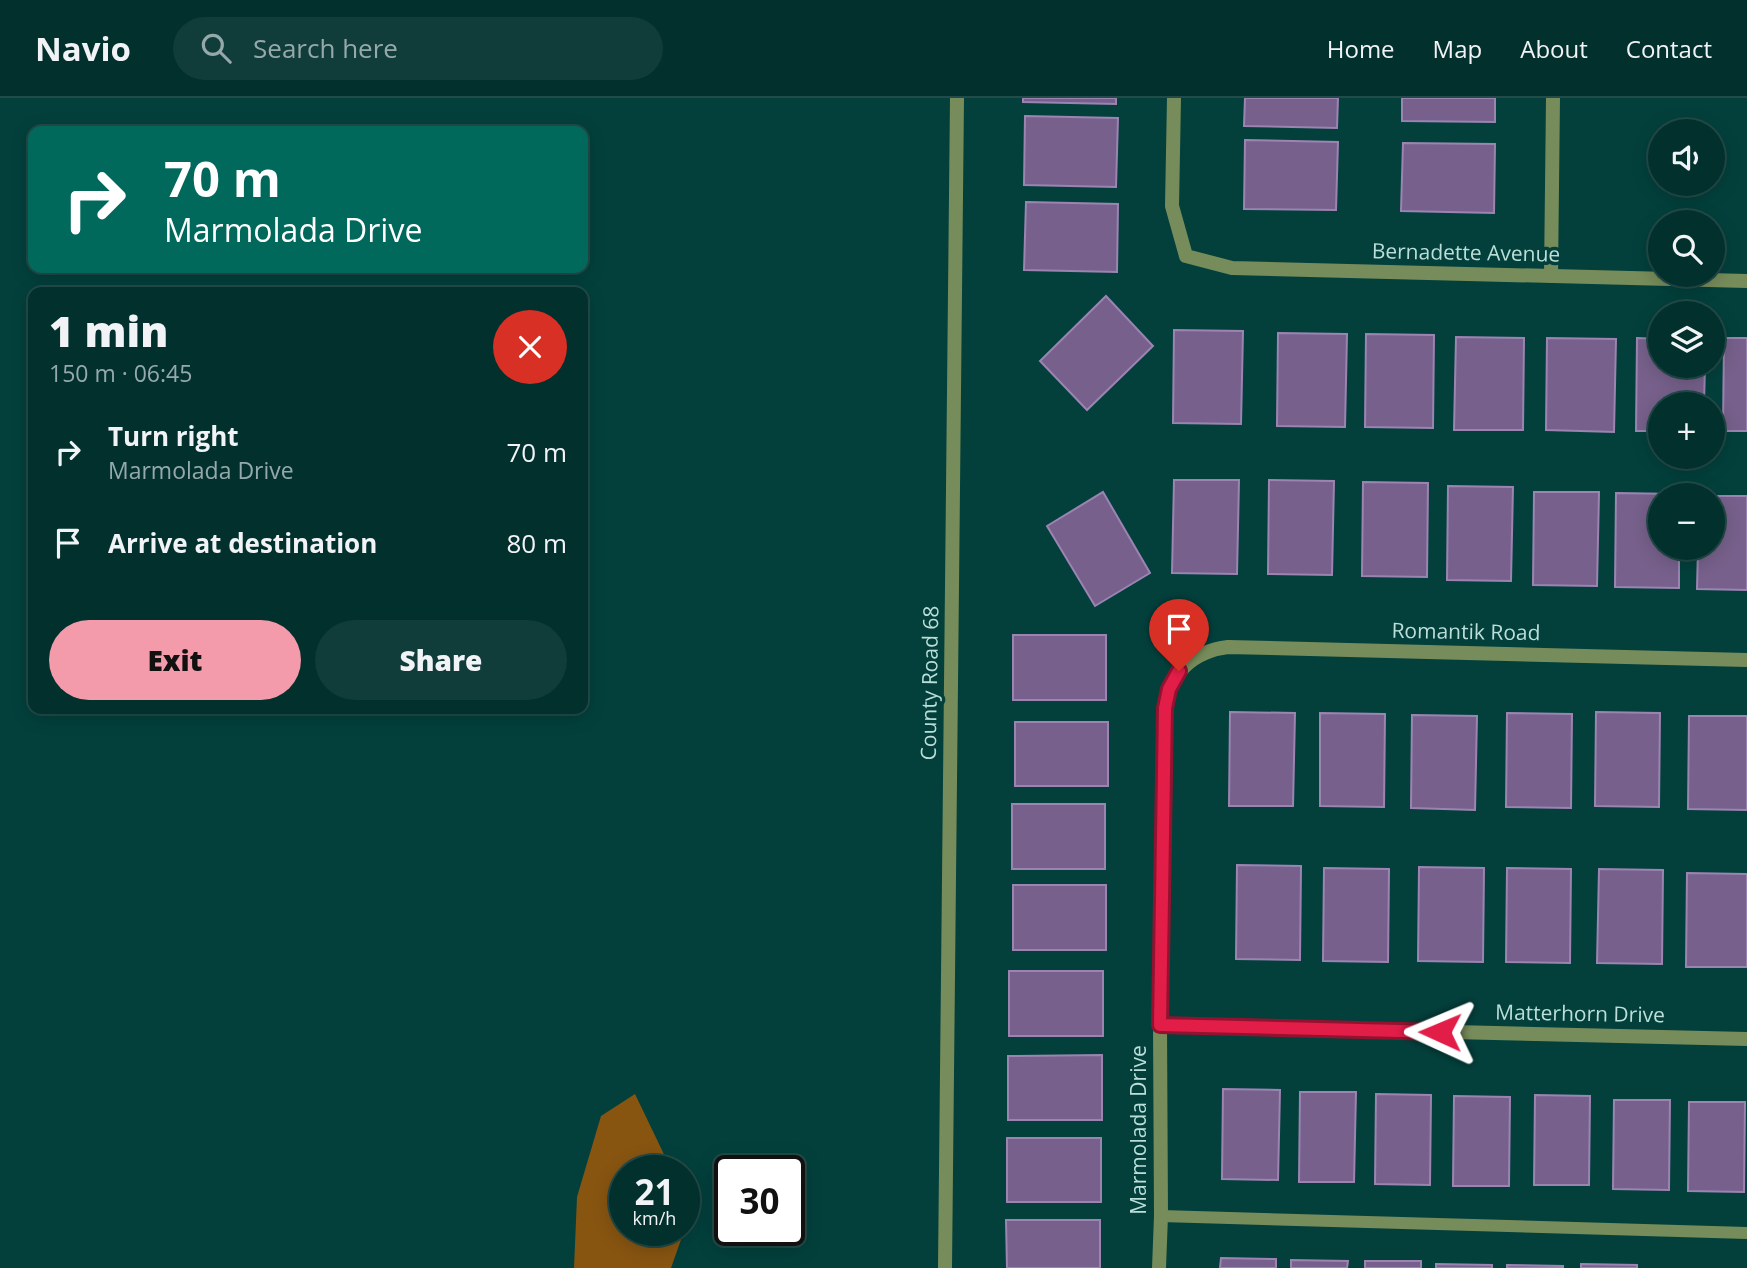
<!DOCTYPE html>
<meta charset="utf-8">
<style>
body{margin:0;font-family:"Open Sans",sans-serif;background:#103c39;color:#f1f3f6;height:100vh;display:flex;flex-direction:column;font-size:26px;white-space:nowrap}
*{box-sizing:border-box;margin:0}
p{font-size:23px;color:#96a9aa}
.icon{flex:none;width:38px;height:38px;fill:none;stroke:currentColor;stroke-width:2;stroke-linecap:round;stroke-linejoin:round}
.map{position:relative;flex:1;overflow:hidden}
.sheet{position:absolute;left:28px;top:189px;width:560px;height:427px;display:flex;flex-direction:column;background:#02302d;border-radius:14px;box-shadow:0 4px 18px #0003,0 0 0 2px #234b49}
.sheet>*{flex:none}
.top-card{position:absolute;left:28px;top:28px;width:560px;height:147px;border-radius:14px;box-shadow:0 4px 18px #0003,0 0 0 2px #234b49;background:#00695c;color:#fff;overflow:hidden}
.controls{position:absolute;left:1648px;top:21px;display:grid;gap:14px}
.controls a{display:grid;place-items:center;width:77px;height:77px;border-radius:50%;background:#02302d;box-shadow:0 4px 18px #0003,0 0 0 2px #234b49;font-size:35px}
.speed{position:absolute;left:609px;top:1057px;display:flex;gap:14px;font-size:35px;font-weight:700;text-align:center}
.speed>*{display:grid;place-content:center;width:91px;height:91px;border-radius:50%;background:#02302d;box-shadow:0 4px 18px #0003,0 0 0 2px #234b49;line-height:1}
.speed small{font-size:18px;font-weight:400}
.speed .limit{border:4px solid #111;border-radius:10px;background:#fff;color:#111}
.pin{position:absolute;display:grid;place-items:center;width:60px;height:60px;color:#fff;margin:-72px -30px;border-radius:50% 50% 50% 0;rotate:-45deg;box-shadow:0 0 7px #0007}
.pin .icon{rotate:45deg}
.me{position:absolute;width:77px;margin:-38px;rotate:271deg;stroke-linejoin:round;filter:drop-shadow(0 0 5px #0008)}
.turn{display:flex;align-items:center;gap:24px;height:147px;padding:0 21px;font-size:32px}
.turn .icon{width:91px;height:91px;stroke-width:2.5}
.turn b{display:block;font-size:49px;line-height:60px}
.round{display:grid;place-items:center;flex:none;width:74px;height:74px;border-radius:37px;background:#103c39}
.overview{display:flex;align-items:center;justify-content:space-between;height:119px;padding:0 21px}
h1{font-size:42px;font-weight:800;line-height:52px}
.cta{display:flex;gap:14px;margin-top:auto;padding:14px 21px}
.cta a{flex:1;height:80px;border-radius:42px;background:#f39aab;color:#111;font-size:28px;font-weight:800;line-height:80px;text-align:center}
.cta a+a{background:#103c39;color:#f1f3f6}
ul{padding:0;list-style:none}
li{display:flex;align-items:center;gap:21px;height:91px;padding:0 21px}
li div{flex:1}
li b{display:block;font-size:26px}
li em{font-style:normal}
header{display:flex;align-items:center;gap:42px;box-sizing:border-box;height:98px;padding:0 35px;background:#02302d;border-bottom:2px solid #234b49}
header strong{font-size:33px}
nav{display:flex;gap:38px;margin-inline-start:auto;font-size:24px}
.search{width:490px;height:63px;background:#103c39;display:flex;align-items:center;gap:18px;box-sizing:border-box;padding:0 24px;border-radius:38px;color:#96a9aa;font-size:26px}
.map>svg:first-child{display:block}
.green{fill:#851}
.building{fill:#77618c;stroke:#9b84b2;stroke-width:2}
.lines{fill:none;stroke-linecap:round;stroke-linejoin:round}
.lane{stroke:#778c5b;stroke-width:12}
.street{stroke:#778c5b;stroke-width:14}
.route-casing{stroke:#92132f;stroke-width:18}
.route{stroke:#e11d48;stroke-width:12}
.labels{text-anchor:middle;stroke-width:7;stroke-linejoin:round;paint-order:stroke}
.street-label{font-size:21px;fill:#bcded9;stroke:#03403c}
</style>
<header>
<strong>Navio</strong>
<div class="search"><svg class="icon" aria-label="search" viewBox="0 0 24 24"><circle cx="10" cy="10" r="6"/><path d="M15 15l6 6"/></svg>Search here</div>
<nav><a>Home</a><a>Map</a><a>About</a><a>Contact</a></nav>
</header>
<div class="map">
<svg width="1747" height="1170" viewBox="0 0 1747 1170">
<rect width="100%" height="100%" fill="#03403c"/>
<!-- green -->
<polygon class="green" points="635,996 672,1073 625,1073 625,1132 683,1132 683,1136 671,1170 574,1170 577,1099 601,1018"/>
<!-- building -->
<g class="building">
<polygon points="1023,0 1116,0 1116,6 1023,4"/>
<polygon points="1245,0 1338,0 1337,30 1244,28"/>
<polygon points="1402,0 1495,0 1495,24 1402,23"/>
<polygon points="1025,18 1118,20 1116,89 1024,87"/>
<polygon points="1245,42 1338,44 1336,112 1244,111"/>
<polygon points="1403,45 1495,46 1494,115 1401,113"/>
<polygon points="1026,104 1118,106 1117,174 1024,172"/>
<polygon points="1106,198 1153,248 1087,312 1040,263"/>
<polygon points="1174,232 1243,233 1241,326 1173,325"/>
<polygon points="1278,235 1347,236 1345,329 1277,328"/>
<polygon points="1366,236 1434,237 1433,330 1365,329"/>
<polygon points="1456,239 1524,240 1523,332 1454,332"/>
<polygon points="1547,240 1616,241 1614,334 1546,332"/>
<polygon points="1637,240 1661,241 1661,268 1705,268 1704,306 1661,306 1661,333 1636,333"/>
<polygon points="1724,240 1747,240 1747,333 1723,333"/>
<polygon points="1174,382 1239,382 1237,476 1172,475"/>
<polygon points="1269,382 1334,383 1332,477 1268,476"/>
<polygon points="1363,384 1428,385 1427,479 1362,478"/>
<polygon points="1448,388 1513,389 1511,483 1447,482"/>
<polygon points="1103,394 1150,475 1095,508 1047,428"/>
<polygon points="1534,394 1599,394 1597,488 1533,487"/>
<polygon points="1616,395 1680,396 1661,397 1661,450 1679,450 1679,490 1615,489"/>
<polygon points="1713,398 1747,398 1747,492 1697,491 1698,450 1713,450"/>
<rect x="1013" y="537" width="93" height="65"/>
<polygon points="1230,614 1295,615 1293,708 1229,708"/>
<polygon points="1596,614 1660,615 1659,709 1595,708"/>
<polygon points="1320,615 1385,616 1384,709 1320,708"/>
<polygon points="1507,615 1572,616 1571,710 1506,709"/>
<polygon points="1412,617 1477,618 1475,712 1411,710"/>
<polygon points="1689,618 1747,618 1747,712 1688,711"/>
<rect x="1015" y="624" width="93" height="64"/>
<rect x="1012" y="706" width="93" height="65"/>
<polygon points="1237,767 1301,768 1300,862 1236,861"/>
<polygon points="1419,769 1484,770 1483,864 1418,863"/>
<polygon points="1324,770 1389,771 1388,864 1323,863"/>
<polygon points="1507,770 1571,771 1570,865 1506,864"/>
<polygon points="1599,771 1663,772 1662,866 1597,865"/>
<polygon points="1687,775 1747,776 1747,869 1686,869"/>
<rect x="1013" y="787" width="93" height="65"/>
<rect x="1009" y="873" width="94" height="65"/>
<polygon points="1102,957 1102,1022 1008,1022 1008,958"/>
<polygon points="1223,991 1280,992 1278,1082 1222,1081"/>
<polygon points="1300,994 1356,994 1354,1084 1299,1084"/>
<polygon points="1376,996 1431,997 1430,1087 1375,1086"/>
<polygon points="1535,997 1590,998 1589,1087 1534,1087"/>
<polygon points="1454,998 1510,999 1509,1088 1453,1088"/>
<polygon points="1614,1002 1670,1002 1669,1092 1613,1091"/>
<polygon points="1689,1004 1745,1004 1744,1094 1688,1093"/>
<rect x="1007" y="1040" width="94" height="64"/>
<polygon points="1006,1122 1100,1122 1100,1170 1007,1170"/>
<polygon points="1221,1160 1276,1161 1276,1170 1220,1170"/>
<polygon points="1291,1162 1348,1163 1347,1170 1291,1170"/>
<rect x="1365" y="1163" width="56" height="7"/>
<polygon points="1436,1166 1492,1167 1492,1170 1436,1170"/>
<polygon points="1581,1166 1637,1167 1637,1170 1581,1170"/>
<polygon points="1507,1167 1563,1168 1563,1170 1507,1170"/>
</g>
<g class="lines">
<!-- lane -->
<polyline class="lane" points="1161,1118 1747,1135"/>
<!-- street -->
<g class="street">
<polyline points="1174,0 1172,108 1186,158 1232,170 1747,183"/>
<polyline points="1551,178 1553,0"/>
<polyline points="1160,927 1747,941"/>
<polyline points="945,1170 957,0"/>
<path d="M1159,1170L1161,1118L1160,927L1165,610C1169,575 1194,553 1228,549L1747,562"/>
</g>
</g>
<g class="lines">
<defs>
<polyline id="route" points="1179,573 1169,591 1165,610 1160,927 1440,934"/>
</defs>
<!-- route casing -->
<use href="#route" class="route-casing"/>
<!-- route -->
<use href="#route" class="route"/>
</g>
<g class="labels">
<!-- street labels -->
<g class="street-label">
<text transform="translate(1466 155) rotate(1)" y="7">Bernadette Avenue</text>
<text transform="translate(1466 534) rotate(1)" y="7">Romantik Road</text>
<text transform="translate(930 585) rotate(-89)" y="7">County Road 68</text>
<text transform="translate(1580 916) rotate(1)" y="7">Matterhorn Drive</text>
<text transform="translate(1139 1032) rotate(-90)" y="7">Marmolada Drive</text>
</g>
</g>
</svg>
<div class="controls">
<a><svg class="icon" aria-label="sound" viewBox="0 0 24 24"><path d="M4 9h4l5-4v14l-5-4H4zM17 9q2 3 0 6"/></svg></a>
<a><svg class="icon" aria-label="search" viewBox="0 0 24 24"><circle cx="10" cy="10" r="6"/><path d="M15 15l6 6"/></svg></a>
<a><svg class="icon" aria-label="layers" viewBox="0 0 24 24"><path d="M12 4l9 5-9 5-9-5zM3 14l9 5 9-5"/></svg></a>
<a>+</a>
<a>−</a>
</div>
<div class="speed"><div>21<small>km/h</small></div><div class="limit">30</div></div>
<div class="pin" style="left:1179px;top:573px;background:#d93025"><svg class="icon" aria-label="arrive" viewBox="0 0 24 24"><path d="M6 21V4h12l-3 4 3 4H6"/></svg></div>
<svg class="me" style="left:1440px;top:934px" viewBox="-20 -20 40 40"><path d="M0-17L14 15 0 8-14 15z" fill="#e11d48" stroke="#fff" stroke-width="4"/></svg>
<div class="top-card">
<div class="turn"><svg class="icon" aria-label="right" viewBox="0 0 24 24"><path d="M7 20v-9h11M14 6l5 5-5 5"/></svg><div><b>70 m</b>Marmolada Drive</div></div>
</div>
<section class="sheet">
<div class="overview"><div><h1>1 min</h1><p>150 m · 06:45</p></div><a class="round" style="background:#d93025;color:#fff"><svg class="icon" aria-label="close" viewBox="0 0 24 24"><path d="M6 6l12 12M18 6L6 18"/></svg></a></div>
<ul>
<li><svg class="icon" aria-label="right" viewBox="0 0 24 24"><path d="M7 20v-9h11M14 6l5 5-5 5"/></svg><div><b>Turn right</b><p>Marmolada Drive</p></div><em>70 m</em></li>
<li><svg class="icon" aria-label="arrive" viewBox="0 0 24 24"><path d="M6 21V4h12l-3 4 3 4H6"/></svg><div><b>Arrive at destination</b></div><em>80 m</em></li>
</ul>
<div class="cta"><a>Exit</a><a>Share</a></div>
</section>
</div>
